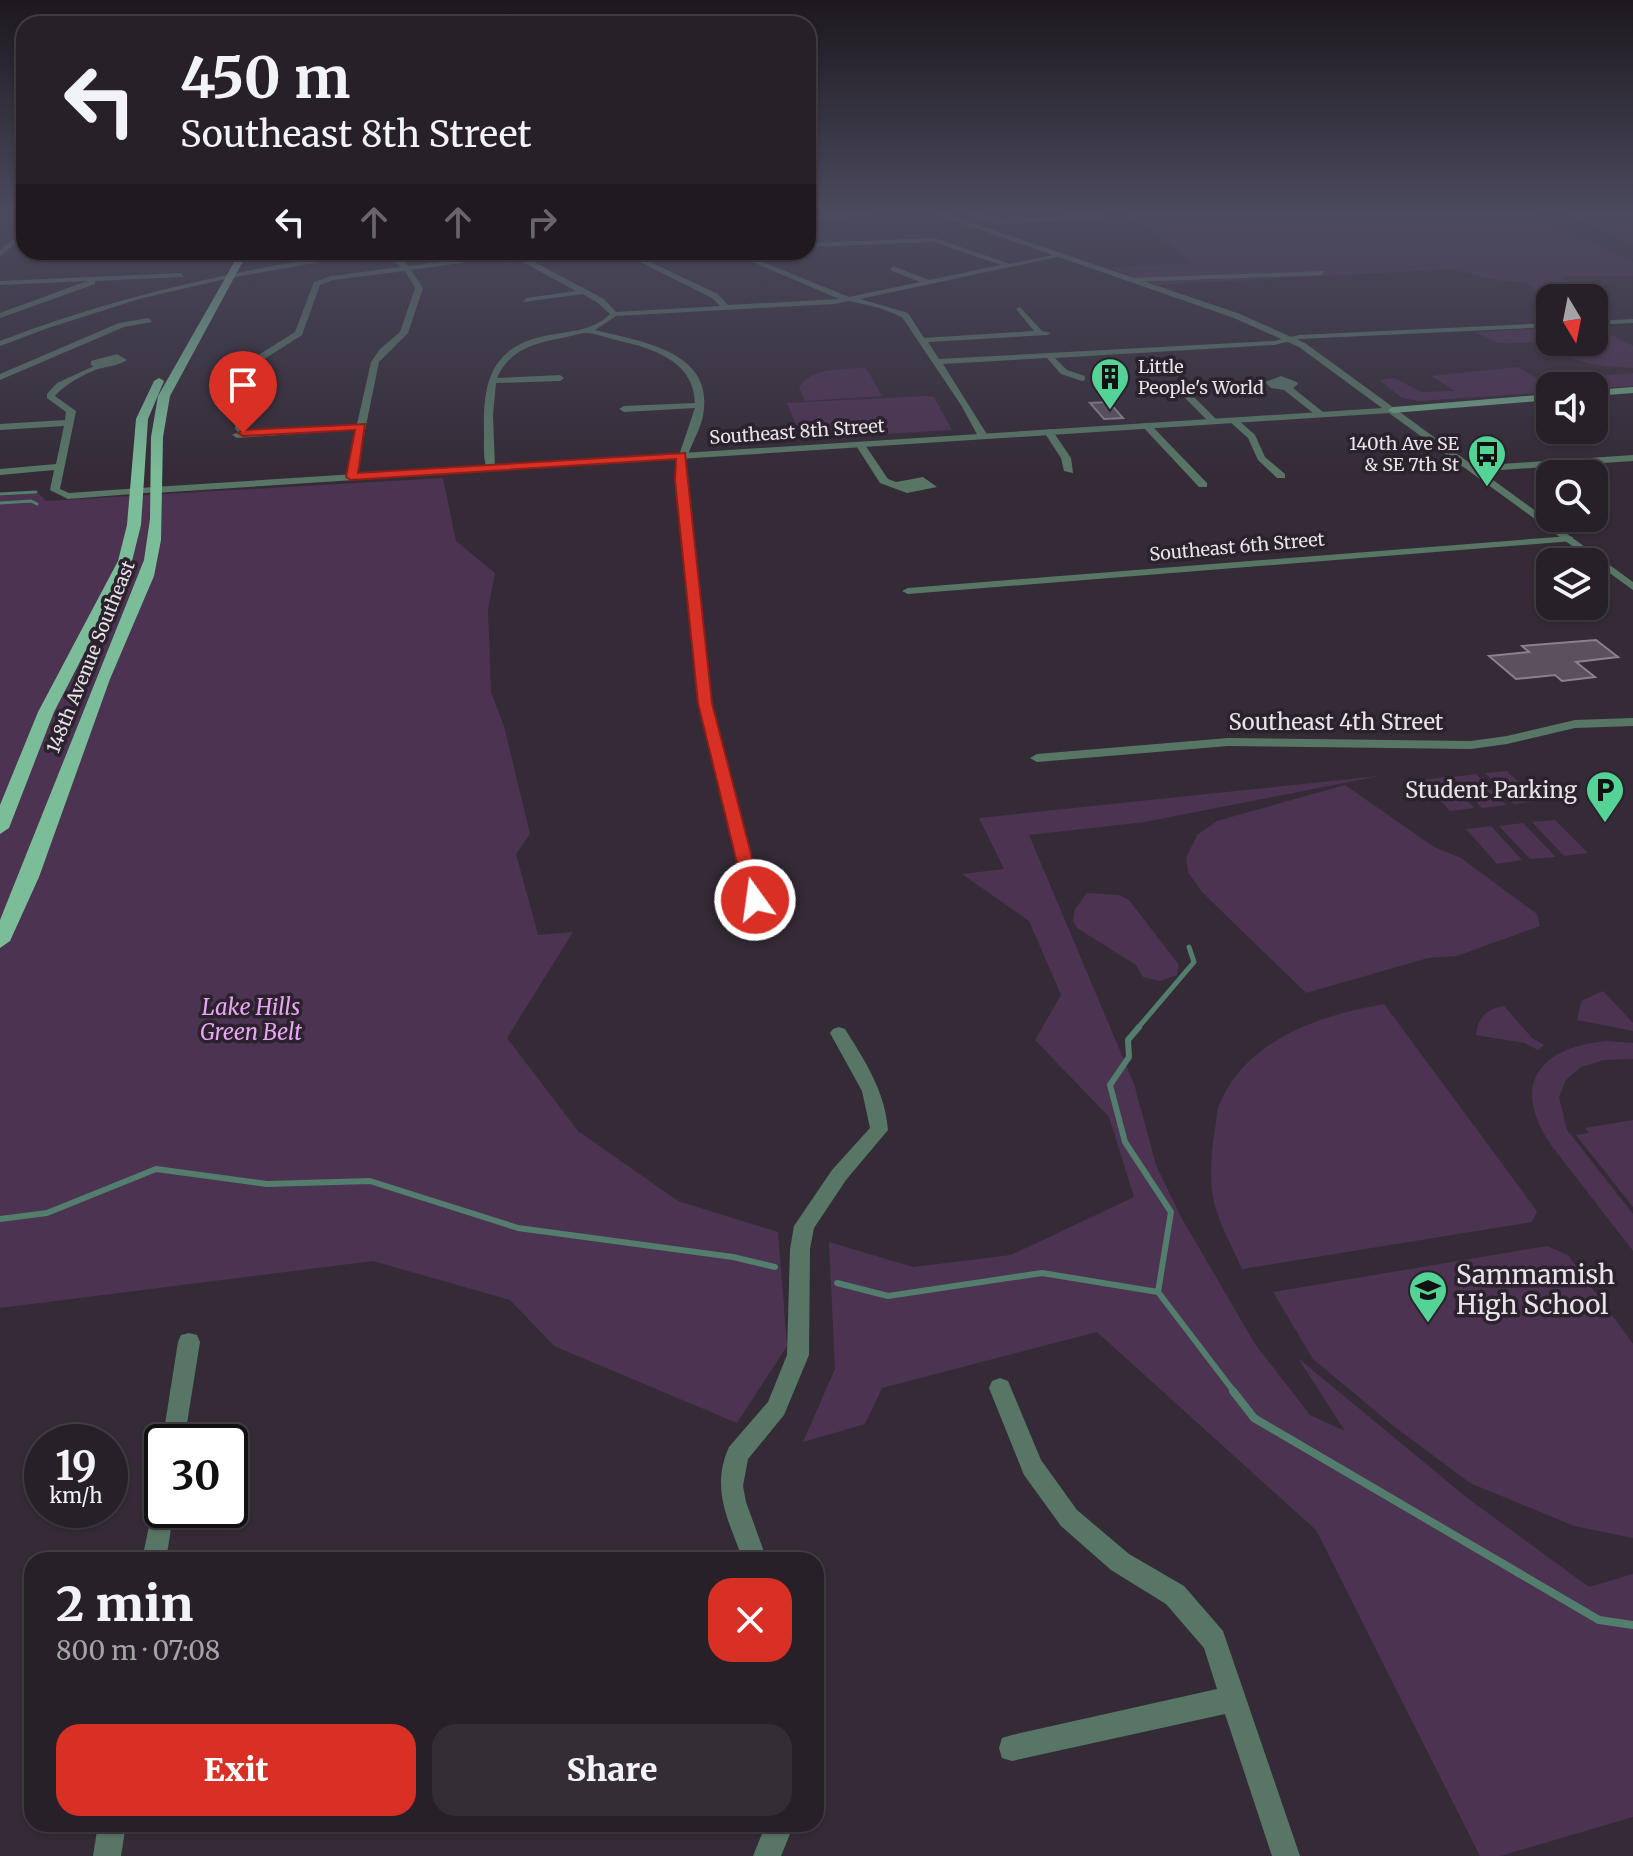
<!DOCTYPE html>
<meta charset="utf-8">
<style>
body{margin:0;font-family:Merriweather,serif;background:#342d35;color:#f1f3f6;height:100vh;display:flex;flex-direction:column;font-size:30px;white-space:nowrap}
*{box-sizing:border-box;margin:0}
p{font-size:26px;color:#a5a3a8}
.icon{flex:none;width:44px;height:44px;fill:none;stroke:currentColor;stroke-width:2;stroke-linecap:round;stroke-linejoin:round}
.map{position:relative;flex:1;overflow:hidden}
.sheet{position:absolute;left:24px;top:1552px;width:800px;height:280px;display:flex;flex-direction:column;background:#282029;border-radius:24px;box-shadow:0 2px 6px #0004,0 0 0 2px #443e46}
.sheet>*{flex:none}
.hud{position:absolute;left:16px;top:16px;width:800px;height:244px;border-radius:24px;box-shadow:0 2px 6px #0004,0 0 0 2px #443e46;background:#282029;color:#f1f3f6;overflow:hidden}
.needle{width:52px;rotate:170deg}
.controls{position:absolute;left:1536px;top:284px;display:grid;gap:16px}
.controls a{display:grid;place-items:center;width:72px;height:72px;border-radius:16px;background:#282029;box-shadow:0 2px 6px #0004,0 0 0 2px #443e46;font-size:40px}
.speed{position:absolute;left:24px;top:1424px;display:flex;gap:16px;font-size:40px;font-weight:700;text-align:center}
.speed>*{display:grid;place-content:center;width:104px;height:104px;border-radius:50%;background:#282029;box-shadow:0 2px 6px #0004,0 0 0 2px #443e46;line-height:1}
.speed small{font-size:20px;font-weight:400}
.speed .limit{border:4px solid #111;border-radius:12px;background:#fff;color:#111}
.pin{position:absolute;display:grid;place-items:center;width:68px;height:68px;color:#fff;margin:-82px -34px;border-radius:50% 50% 50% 0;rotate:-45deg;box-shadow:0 0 8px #0007}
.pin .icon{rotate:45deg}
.me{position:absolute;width:88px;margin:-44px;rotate:346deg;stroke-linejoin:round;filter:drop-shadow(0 0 6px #0008)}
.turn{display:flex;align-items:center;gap:28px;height:168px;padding:0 32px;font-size:36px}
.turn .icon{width:104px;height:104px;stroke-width:2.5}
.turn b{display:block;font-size:56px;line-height:68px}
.lanes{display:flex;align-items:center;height:76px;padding:0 32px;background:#0003;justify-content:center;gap:40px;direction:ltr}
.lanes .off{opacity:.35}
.round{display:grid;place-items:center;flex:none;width:84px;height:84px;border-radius:24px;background:#342d35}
.headline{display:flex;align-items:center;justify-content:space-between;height:136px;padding:0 32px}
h1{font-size:48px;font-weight:800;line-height:60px}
.button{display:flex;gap:16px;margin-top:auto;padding:16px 32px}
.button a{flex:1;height:92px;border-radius:24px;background:#d93025;color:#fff;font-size:32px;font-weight:800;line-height:92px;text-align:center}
.button a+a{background:#342d35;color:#f1f3f6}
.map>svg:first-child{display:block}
.green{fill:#4c3352}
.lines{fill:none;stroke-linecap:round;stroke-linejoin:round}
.stream-far3{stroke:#537d6c;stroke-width:3}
.stream-far2{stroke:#537d6c;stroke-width:5}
.stream-far1{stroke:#537d6c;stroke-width:6}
.stream{stroke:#537d6c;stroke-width:8}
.building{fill:#5b515e;stroke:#8b808e;stroke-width:2}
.minor{fill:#587665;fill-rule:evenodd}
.tertiary{fill:#587665;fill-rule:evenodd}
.secondary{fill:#6d9e83;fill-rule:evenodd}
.primary{fill:#7cbd99;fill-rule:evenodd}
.route{fill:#d93025;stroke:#8d1f18;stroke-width:2}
.labels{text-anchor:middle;stroke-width:7;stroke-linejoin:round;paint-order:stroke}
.far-poi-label{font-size:18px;fill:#e9e2ea;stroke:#2b222d;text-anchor:start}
.far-street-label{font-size:18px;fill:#e9e2ea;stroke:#2b222d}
.street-label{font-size:22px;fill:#e9e2ea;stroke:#2b222d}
.poi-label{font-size:22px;fill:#e9e2ea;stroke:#2b222d;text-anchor:end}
.park-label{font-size:22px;font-style:italic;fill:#e8a6f5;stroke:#2b222d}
.near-poi-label{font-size:26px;fill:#e9e2ea;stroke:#2b222d;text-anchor:start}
</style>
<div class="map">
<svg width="1633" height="1856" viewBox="0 0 1633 1856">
<rect width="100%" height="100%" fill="#352b37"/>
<!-- green -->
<g class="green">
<polygon points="1129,213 1527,213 1633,262 1633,276 1561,276 1578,291 1537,291 1527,283 1491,279 1452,269 1158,285 1110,268 1192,263"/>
<polygon points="1569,213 1633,213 1633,245"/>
<path d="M1594,326L1633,346V368C1609,367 1575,365 1556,349L1599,352L1582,342H1594Z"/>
<polygon points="1550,328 1550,342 1572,342 1499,343 1475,332"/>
<polygon points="1517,367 1542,381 1633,373 1633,386 1594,388 1594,386 1550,386 1550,392 1419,401 1402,398 1379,380 1394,378 1421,392 1455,391 1431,376"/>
<path d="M866,368L882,396L805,401L799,388C810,367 845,369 866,368Z"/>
<polygon points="926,396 934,397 952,430 802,439 787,403"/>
<polygon points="443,478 456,541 495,573 488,609 491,692 504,726 530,834 516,854 538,935 573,932 507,1038 578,1131 678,1201 778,1232 787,1346 737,1423 554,1346 510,1300 373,1261 0,1308 0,496 38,493 46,501"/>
<polygon points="1507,771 1538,801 1514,804 1485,773"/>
<polygon points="1476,774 1506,805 1482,808 1453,777"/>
<polygon points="1379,776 1145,822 1029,835 1134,1084 1156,1165 1181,1217 1255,1344 1310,1415 1345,1431 1298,1358 1466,1497 1589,1587 1633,1574 1633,1817 1500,1856 1480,1856 1316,1530 1097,1332 882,1388 865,1424 803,1442 835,1369 829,1242 913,1267 1011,1255 1134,1197 1109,1117 1035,1040 1061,995 1029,921 962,874 1004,869 979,818"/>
<polygon points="1446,777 1474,808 1450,811 1422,780"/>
<polygon points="1345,785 1434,847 1461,858 1537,914 1540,926 1457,956 1428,958 1306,993 1202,892 1188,872 1186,858 1197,835 1217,821"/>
<polygon points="1555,820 1588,853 1564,856 1532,822"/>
<polygon points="1523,823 1555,856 1555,857 1530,859 1499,826"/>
<polygon points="1491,826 1522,860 1497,864 1466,829"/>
<polygon points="1087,893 1119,895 1129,900 1179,965 1177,975 1160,981 1143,977 1136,965 1077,928 1073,921 1075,909"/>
<polygon points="1603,991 1633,1023 1633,1031 1577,1020 1581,1001"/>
<path d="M1384,1004L1537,1211L1532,1222L1242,1269C1233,1248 1219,1224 1214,1202C1209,1178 1211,1158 1214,1135C1216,1126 1216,1114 1219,1105C1246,1039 1321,1015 1384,1004Z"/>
<path d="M1504,1006L1532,1038L1544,1045L1538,1050L1524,1043L1476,1035C1478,1017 1487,1009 1504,1006Z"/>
<path d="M1607,1041L1633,1043V1059L1604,1060L1581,1067L1566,1080L1559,1097L1567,1130L1633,1214V1251L1551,1145C1510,1084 1539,1047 1607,1041Z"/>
<polygon points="1633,1120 1633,1207 1576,1135 1589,1133 1585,1128"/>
<polygon points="1547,1246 1568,1255 1633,1344 1633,1538 1574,1526 1470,1483 1391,1424 1313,1359 1273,1292"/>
</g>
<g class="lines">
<!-- stream-far3 -->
<g class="stream-far3">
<polyline points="0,494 36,492"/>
<polyline points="0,503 31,501 37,504"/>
</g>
<!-- stream-far2 -->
<polyline class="stream-far2" points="1137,1029 1194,962 1189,947"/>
<!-- stream-far1 -->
<g class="stream-far1">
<polyline points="0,1219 47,1213 156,1169 267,1184 370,1181 518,1228 733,1257 775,1267"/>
<polyline points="837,1283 888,1296 1042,1273 1158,1292 1171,1212 1125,1142 1110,1085 1129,1057 1128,1040 1139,1027"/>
<polyline points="1158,1292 1235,1393"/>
</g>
<!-- stream -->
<polyline class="stream" points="1233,1391 1254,1418 1599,1620 1633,1625"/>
</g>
<!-- building -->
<g class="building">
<polygon points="1109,402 1123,418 1104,419 1090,403"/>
<polygon points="1596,640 1618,657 1576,662 1595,677 1562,681 1555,675 1516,679 1489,656 1529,652 1522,646"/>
</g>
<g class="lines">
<!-- minor -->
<g class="minor">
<polygon points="968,213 979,213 998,220 1107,213 1094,220 997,224"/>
<polygon points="24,238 24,242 16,243 0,256 0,250 12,240"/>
<path d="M935,238L1010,264L1058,254L1062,256L860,299L908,313L924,338L1034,331L1016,309L1020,307L1042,331L1051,333L1047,335L928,342L939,359L1274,341L1299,335L1550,323V327L1299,339L1274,345L1055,358L1067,370L1085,376V380L1082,381L1061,374L1047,358L943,364L988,436L983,439L978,436L961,405L902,317L880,308L849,301L834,304L616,316L595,330C638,341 710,350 704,408C703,429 688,446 685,467L712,703L763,900L755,905L747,900L698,703L675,467L695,408L624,412L619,409L624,406L695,403C694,360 651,348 616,340C607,338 595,333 586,333C578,333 569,337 562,338C534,343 509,350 497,378L560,375L564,378L560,381L496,383L493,415L495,468L487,470C483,459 484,445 484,433C483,387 488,350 540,337C564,331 591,333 610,314L598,303L583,294L523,302L526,298L576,291L512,256L411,270L423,288L408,333L379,362L355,479L346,477L356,430L237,438L232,435L238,432L235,429L238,388L243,374L257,356L295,332L314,282L331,276L401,267L384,252H391L409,266L513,252H532L521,255L604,299L616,312L720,306L712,298L620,252H629L718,294L728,305L839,299L729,252H738L849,297L920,282L890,270L893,266L929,280L1001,265L934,242L808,247V243ZM405,271L415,288L400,332L380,349L371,362L357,424L247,432L246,388L251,374L263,360L302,335L320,285L333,280Z"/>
<polygon points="1325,271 1322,275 1131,282 1127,280 1131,278"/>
<polygon points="181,273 184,277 95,281 95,284 0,318 0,313 87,281 0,285 0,281"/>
<polygon points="149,318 152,322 124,327 0,380 0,374 119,323"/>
<polygon points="1633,319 1633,323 1594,325 1594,321"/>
<path d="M117,354L127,360C119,365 111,366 102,368C87,372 65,384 55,396L76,411L60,489L69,493L154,487L159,490L158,492L68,499L50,490L54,470L0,475V469L56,464L64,426L0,430V424L65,420L66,412L47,398V394L57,383L94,366L91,365V361Z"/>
<polygon points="1281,376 1297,382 1298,384 1293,388 1323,412 1323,416 1317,416 1284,390 1271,388 1265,382"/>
<polygon points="1180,389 1186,389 1216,419 1216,423 1210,423 1180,393"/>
<polygon points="1230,418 1236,418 1255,435 1265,457 1285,474 1285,478 1277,478 1258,460 1248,438 1230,422"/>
<polygon points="1143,423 1149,423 1207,483 1207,487 1199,487 1143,427"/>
<polygon points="1049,429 1052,430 1071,458 1073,473 1064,471 1061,458 1044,432"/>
<polygon points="857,442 863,442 888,479 896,482 923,477 937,487 907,493 880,483 855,444"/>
<polygon points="1633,455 1633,461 1473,472 1468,469 1473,466"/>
<polygon points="1569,536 1573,537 1573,541 908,594 902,591 908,588"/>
<polygon points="1633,718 1633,726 1575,728 1507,744 1471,749 1228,746 1037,762 1030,758 1037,754 1228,738 1471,741 1507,736 1575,720"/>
<path d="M839,1027L845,1029C865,1061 885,1091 888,1130L846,1180L814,1228L810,1249L809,1355L784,1415L748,1459L743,1486L746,1502L767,1560H743C729,1521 710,1489 729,1447L768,1402L787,1355L790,1249L794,1226L832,1170L870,1128L862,1091L830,1033L833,1029Z"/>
<polygon points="189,1333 197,1335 200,1342 184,1442 162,1443 178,1342 181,1335"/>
<polygon points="1000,1378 1008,1381 1041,1460 1077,1510 1129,1554 1184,1586 1223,1631 1300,1856 1272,1856 1225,1714 1012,1761 1002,1758 999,1748 1002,1738 1012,1735 1217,1689 1204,1648 1166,1604 1111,1570 1061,1526 1024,1475 989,1388 992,1381"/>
<polygon points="162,1499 162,1510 174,1510 166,1560 142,1560 154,1502"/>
<polygon points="98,1824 126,1824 121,1856 93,1856"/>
<polygon points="766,1824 794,1824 781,1856 753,1856"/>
</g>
<!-- tertiary -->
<g class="tertiary">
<polygon points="847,213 886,213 808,220 808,216"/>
<polygon points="932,213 943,213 1240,314 1305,343 1633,582 1633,590 1389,413 154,493 149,490 154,487 1382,408 1299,347 1234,318"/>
<path d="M358,252H375L230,278L139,299L48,328L0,346V341C116,296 235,270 358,252Z"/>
</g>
<!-- secondary -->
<g class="secondary">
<polygon points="1633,387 1633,393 1594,396 1594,390"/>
<polygon points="1550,394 1550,400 1393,413 1388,410 1393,407"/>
</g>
<!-- primary -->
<g class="primary">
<polygon points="240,252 248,252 170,396 163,437 161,540 154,576 110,679 39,877 10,941 0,948 0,920 144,560 150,519 151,437 158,396"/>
<polygon points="159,378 164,381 148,419 141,525 132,561 54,712 9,828 0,834 0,805 38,712 118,561 127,525 136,419 154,381"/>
</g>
</g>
<!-- sky -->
<linearGradient id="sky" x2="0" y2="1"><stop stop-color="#1d181e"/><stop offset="0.45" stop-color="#4b4a5e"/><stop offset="1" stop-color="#4b4a5e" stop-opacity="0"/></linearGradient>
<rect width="1633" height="473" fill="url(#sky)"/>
<!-- route -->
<polygon class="route" points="365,424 358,473 685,453 712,703 763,900 761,904 755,905 746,900 698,703 675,481 676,459 351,480 346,477 355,430 243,436 238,433 243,430"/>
<!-- icons -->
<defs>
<symbol id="building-pin" viewBox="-11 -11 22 30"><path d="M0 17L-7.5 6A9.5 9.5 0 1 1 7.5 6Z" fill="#53d396" stroke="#2b222d"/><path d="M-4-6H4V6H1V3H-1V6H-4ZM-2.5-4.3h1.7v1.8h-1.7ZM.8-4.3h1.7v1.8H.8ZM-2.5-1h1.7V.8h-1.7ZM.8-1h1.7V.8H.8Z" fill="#111"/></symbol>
<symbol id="bus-pin" viewBox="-11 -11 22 30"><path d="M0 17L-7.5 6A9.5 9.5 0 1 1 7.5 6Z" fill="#53d396" stroke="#2b222d"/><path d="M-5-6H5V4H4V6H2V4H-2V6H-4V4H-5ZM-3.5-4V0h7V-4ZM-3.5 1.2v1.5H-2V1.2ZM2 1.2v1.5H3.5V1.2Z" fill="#111"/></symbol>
<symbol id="parking-pin" viewBox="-11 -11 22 30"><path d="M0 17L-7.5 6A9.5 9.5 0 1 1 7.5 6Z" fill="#53d396" stroke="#2b222d"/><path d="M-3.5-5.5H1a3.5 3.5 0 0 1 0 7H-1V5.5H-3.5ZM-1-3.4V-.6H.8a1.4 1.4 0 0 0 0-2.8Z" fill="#111"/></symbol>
<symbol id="school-pin" viewBox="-11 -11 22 30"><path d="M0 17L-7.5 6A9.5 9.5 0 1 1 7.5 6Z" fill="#53d396" stroke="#2b222d"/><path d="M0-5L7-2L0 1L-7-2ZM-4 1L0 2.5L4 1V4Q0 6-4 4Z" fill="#111"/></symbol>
</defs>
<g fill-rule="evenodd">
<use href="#building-pin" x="1088" y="355" width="44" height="60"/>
<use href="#bus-pin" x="1465" y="432" width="44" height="60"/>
<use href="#parking-pin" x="1583" y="768" width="44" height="60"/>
<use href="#school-pin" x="1406" y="1268" width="44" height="60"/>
</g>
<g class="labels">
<!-- far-poi labels -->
<g class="far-poi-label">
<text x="1138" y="373">Little<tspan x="1138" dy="21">People's World</tspan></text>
<text x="1459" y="450" text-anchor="end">140th Ave SE<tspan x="1459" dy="21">&amp; SE 7th St</tspan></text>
</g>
<!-- far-street labels -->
<g class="far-street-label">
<text transform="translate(797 432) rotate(-4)" y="6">Southeast 8th Street</text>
<text transform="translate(1237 547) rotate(-5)" y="6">Southeast 6th Street</text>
<text transform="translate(91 657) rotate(-68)" y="6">148th Avenue Southeast</text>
</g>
<!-- street labels -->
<g class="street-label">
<text x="1336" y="730">Southeast 4th Street</text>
</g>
<!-- poi labels -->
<g class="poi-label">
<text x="1577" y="798">Student Parking</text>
</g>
<!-- park labels -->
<g class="park-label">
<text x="251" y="1015">Lake Hills<tspan x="251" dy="25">Green Belt</tspan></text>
</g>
<!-- near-poi labels -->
<g class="near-poi-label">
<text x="1456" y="1284">Sammamish<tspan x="1456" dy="30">High School</tspan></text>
</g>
</g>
</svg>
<div class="controls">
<a><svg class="needle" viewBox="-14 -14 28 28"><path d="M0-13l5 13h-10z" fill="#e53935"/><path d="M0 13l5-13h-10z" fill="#a5a3a8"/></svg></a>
<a><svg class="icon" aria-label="sound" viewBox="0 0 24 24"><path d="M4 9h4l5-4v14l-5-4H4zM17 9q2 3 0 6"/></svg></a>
<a><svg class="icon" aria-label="search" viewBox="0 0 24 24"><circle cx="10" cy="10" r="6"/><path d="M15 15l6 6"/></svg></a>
<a><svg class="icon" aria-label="layers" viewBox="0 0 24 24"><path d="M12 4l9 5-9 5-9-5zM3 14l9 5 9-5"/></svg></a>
</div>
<div class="speed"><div>19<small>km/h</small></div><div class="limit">30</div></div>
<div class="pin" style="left:243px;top:433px;background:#d93025"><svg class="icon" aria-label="arrive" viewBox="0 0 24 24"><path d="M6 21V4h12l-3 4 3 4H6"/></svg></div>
<svg class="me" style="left:755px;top:900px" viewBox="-20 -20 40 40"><circle r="17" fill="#d93025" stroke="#fff" stroke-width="3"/><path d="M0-11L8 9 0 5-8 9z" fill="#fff"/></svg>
<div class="hud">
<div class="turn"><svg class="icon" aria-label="left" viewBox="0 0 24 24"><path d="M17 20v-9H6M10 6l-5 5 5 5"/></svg><div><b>450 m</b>Southeast 8th Street</div></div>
<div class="lanes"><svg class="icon" aria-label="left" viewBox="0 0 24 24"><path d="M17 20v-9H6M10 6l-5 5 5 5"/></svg><svg class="icon off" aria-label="ahead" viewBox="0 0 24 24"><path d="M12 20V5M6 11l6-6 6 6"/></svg><svg class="icon off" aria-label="ahead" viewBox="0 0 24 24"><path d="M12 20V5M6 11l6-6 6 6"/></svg><svg class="icon off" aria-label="right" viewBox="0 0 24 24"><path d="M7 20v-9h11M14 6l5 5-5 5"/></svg></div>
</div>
<section class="sheet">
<div class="headline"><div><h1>2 min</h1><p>800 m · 07:08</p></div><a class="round" style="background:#d93025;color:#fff"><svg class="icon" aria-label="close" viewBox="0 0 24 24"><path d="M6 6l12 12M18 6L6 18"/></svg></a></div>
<div class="button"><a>Exit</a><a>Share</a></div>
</section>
</div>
